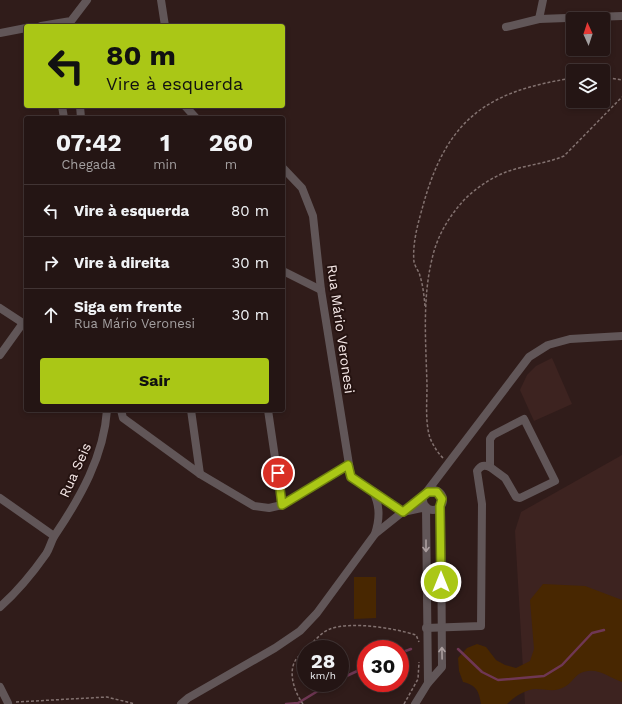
<!DOCTYPE html>
<html lang="pt">
<meta charset="utf-8">
<style>
body{margin:0;font-family:"Work Sans",sans-serif;background:#2c1e1d;color:#f1f3f6;height:100vh;display:flex;flex-direction:column;font-size:15px;white-space:nowrap}
*{box-sizing:border-box;margin:0}
p{font-size:13px;color:#a39fa0}
.icon{flex:none;width:22px;height:22px;fill:none;stroke:currentColor;stroke-width:2;stroke-linecap:round;stroke-linejoin:round}
.map{position:relative;flex:1;overflow:hidden}
.panel{position:absolute;left:24px;top:116px;width:261px;height:296px;display:flex;flex-direction:column;background:#241514;border-radius:4px;box-shadow:0 2px 6px #0003,0 0 0 1px #413434}
.panel>*{flex:none}
.guide{position:absolute;left:24px;top:24px;width:261px;height:84px;border-radius:4px;box-shadow:0 2px 6px #0003,0 0 0 1px #413434;background:#aac716;color:#111;overflow:hidden}
.needle{width:26px;rotate:357deg}
.fabs{position:absolute;left:566px;top:12px;display:grid;gap:8px}
.fabs a{display:grid;place-items:center;width:44px;height:44px;border-radius:4px;background:#241514;box-shadow:0 2px 6px #0003,0 0 0 1px #413434;font-size:20px}
.speed{position:absolute;left:297px;top:640px;display:flex;gap:8px;font-size:20px;font-weight:700;text-align:center}
.speed>*{display:grid;place-content:center;width:52px;height:52px;border-radius:50%;background:#241514;box-shadow:0 2px 6px #0003,0 0 0 1px #413434;line-height:1}
.speed small{font-size:10px;font-weight:400}
.speed .limit{border:6px solid #d22;background:#fff;color:#111}
.pin{position:absolute;display:grid;place-items:center;width:34px;height:34px;color:#fff;margin:-17px;border:2px solid #fff;border-radius:50%;box-shadow:0 1px 4px #0007}
.me{position:absolute;width:44px;margin:-22px;rotate:0deg;stroke-linejoin:round;filter:drop-shadow(0 0 3px #0008)}
.turn{display:flex;align-items:center;gap:14px;height:84px;padding:0 16px;font-size:18px}
.turn .icon{width:52px;height:52px;stroke-width:2.5}
.turn b{display:block;font-size:28px;line-height:34px}
.eta{display:flex;justify-content:space-evenly;align-items:center;height:68px;text-align:center}
.eta b{font-size:24px;font-weight:700;line-height:28px}
.button{display:flex;gap:8px;margin-top:auto;padding:8px 16px}
.button a{flex:1;height:46px;border-radius:4px;background:#aac716;color:#111;font-size:16px;font-weight:700;line-height:46px;text-align:center}
ul{padding:0;list-style:none}
li{display:flex;align-items:center;gap:12px;height:52px;padding:0 16px;border-top:1px solid #413434}
li div{flex:1}
li b{display:block;font-size:15px}
li em{font-style:normal}
.map>svg:first-child{display:block}
.built{fill:#3d2320}
.green{fill:#482701}
.lines{fill:none;stroke-linecap:round;stroke-linejoin:round}
.stream{stroke:#6f3754;stroke-width:2.5}
.path{stroke:#837270;stroke-width:1.5;stroke-dasharray:3 2;stroke-linecap:butt}
.minor{stroke:#615658;stroke-width:8}
.oneway{stroke:#ac9fa0}
.route-casing{stroke:#6e810e;stroke-width:10}
.route{stroke:#aac716;stroke-width:7}
.labels{text-anchor:middle;stroke-width:4;stroke-linejoin:round;paint-order:stroke}
.street-label{font-size:14px;fill:#f6e8e7;stroke:#251311}
</style>
<div class="map">
<svg width="622" height="704" viewBox="0 0 622 704">
<rect width="100%" height="100%" fill="#301c1a"/>
<!-- built -->
<g class="built">
<polygon points="552,358 572,404 534,421 520,390 527,375 536,366"/>
<polygon points="622,455 622,704 525,704 515,531 521,512"/>
</g>
<!-- green -->
<g class="green">
<polygon points="354,577 376,577 376,618 354,619"/>
<path d="M543,584L585,586L622,600V682C611,678 599,669 588,671C576,672 574,681 566,686C555,693 547,689 536,689C526,689 514,697 507,704H481C479,691 476,685 463,682L459,671L458,658L467,648L477,644L486,647L496,660L505,665L516,668L530,661L534,649L530,600Z"/>
</g>
<g class="lines">
<!-- stream -->
<g class="stream">
<polyline points="458,649 482,672 498,680 544,676 562,665 592,633 604,630"/>
<polyline points="400,653 411,649"/>
<polyline points="340,679 366,667"/>
<polyline points="286,704 298,703 331,683"/>
</g>
<!-- path -->
<g class="path">
<polyline points="603,77 622,80"/>
<path d="M425,306C424,296 423,285 420,276C419,271 415,267 414,262C412,242 419,220 424,202C448,118 488,91 573,78"/>
<path d="M443,458C437,452 433,445 430,438C425,422 427,402 427,386C426,344 422,300 432,259C437,236 449,216 465,199C476,188 491,178 506,172C525,165 545,164 564,156L622,97"/>
<path d="M306,649C313,643 321,632 330,629C351,621 394,628 416,635L419,642"/>
<polyline points="16,702 107,697 135,704"/>
<path d="M303,704C295,693 288,674 295,661C297,657 303,653 306,649"/>
<polyline points="404,704 418,679 419,662"/>
</g>
<!-- minor -->
<g class="minor">
<polyline points="161,0 165,26"/>
<polyline points="539,19 543,0"/>
<polyline points="41,26 71,21 87,0"/>
<polyline points="506,27 539,19 622,16"/>
<polyline points="0,33 26,28"/>
<polyline points="62,106 64,118"/>
<polyline points="80,106 81,118"/>
<polyline points="185,106 196,118"/>
<polyline points="283,168 302,188 313,216 321,290 351,477 373,491"/>
<polyline points="283,271 321,290"/>
<polyline points="0,308 26,325"/>
<polyline points="0,355 23,323"/>
<polyline points="121,410 123,418 200,474 254,506 269,508 282,505 349,465"/>
<polyline points="191,410 200,474"/>
<polyline points="268,410 282,505"/>
<polygon points="524,419 555,481 520,498 516,497 505,478 490,467 490,439 493,435"/>
<circle cx="433" cy="500" r="10"/>
<polyline points="0,498 54,536"/>
<path d="M375,534C380,518 380,506 373,491L403,512L426,507L428,683L442,667L441,506"/>
<path d="M0,607C18,591 32,574 46,554C50,548 51,541 55,535C80,498 104,456 107,410"/>
<path d="M426,628L481,626L482,504L477,471C481,465 484,465 490,467"/>
<polyline points="0,687 8,703"/>
<polyline points="181,704 188,698 275,648 300,631 317,613 375,534 425,494 529,357 548,345 570,339 622,336"/>
<polyline points="415,704 428,683"/>
</g>
</g>
<!-- one-way arrows -->
<defs><path id="oneway-shaft" d="M-6 0H5M1.5-3L5.5 0L1.5 3" fill="none" stroke-width="1.6" stroke-linecap="round" stroke-linejoin="round"/></defs>
<g class="oneway">
<use href="#oneway-shaft" transform="translate(426 546) rotate(90)"/>
<use href="#oneway-shaft" transform="translate(442 653) rotate(-91)"/>
</g>
<g class="lines">
<defs>
<polyline id="route" points="278,473 282,505 348,465 351,477 403,512 428,492 437,492 442,499 440,506 441,582"/>
</defs>
<!-- route casing -->
<use href="#route" class="route-casing"/>
<!-- route -->
<use href="#route" class="route"/>
</g>
<g class="labels">
<!-- street labels -->
<g class="street-label">
<text transform="translate(341 329) rotate(82)" y="5">Rua Mário Veronesi</text>
<text transform="translate(75 470) rotate(-66)" y="5">Rua Seis</text>
</g>
</g>
</svg>
<div class="fabs">
<a><svg class="needle" viewBox="-14 -14 28 28"><path d="M0-13l5 13h-10z" fill="#e53935"/><path d="M0 13l5-13h-10z" fill="#a39fa0"/></svg></a>
<a><svg class="icon" aria-label="layers" viewBox="0 0 24 24"><path d="M12 4l9 5-9 5-9-5zM3 14l9 5 9-5"/></svg></a>
</div>
<div class="speed"><div>28<small>km/h</small></div><div class="limit">30</div></div>
<div class="pin" style="left:278px;top:473px;background:#d93025"><svg class="icon" aria-label="arrive" viewBox="0 0 24 24"><path d="M6 21V4h12l-3 4 3 4H6"/></svg></div>
<svg class="me" style="left:441px;top:582px" viewBox="-20 -20 40 40"><circle r="17" fill="#aac716" stroke="#fff" stroke-width="3"/><path d="M0-11L8 9 0 5-8 9z" fill="#fff"/></svg>
<div class="guide">
<div class="turn"><svg class="icon" aria-label="left" viewBox="0 0 24 24"><path d="M17 20v-9H6M10 6l-5 5 5 5"/></svg><div><b>80 m</b>Vire à esquerda</div></div>
</div>
<section class="panel">
<div class="eta">
<div><b>07:42</b><p>Chegada</p></div>
<div><b>1</b><p>min</p></div>
<div><b>260</b><p>m</p></div>
</div>
<ul>
<li><svg class="icon" aria-label="left" viewBox="0 0 24 24"><path d="M17 20v-9H6M10 6l-5 5 5 5"/></svg><div><b>Vire à esquerda</b></div><em>80 m</em></li>
<li><svg class="icon" aria-label="right" viewBox="0 0 24 24"><path d="M7 20v-9h11M14 6l5 5-5 5"/></svg><div><b>Vire à direita</b></div><em>30 m</em></li>
<li><svg class="icon" aria-label="ahead" viewBox="0 0 24 24"><path d="M12 20V5M6 11l6-6 6 6"/></svg><div><b>Siga em frente</b><p>Rua Mário Veronesi</p></div><em>30 m</em></li>
</ul>
<div class="button"><a>Sair</a></div>
</section>
</div>
